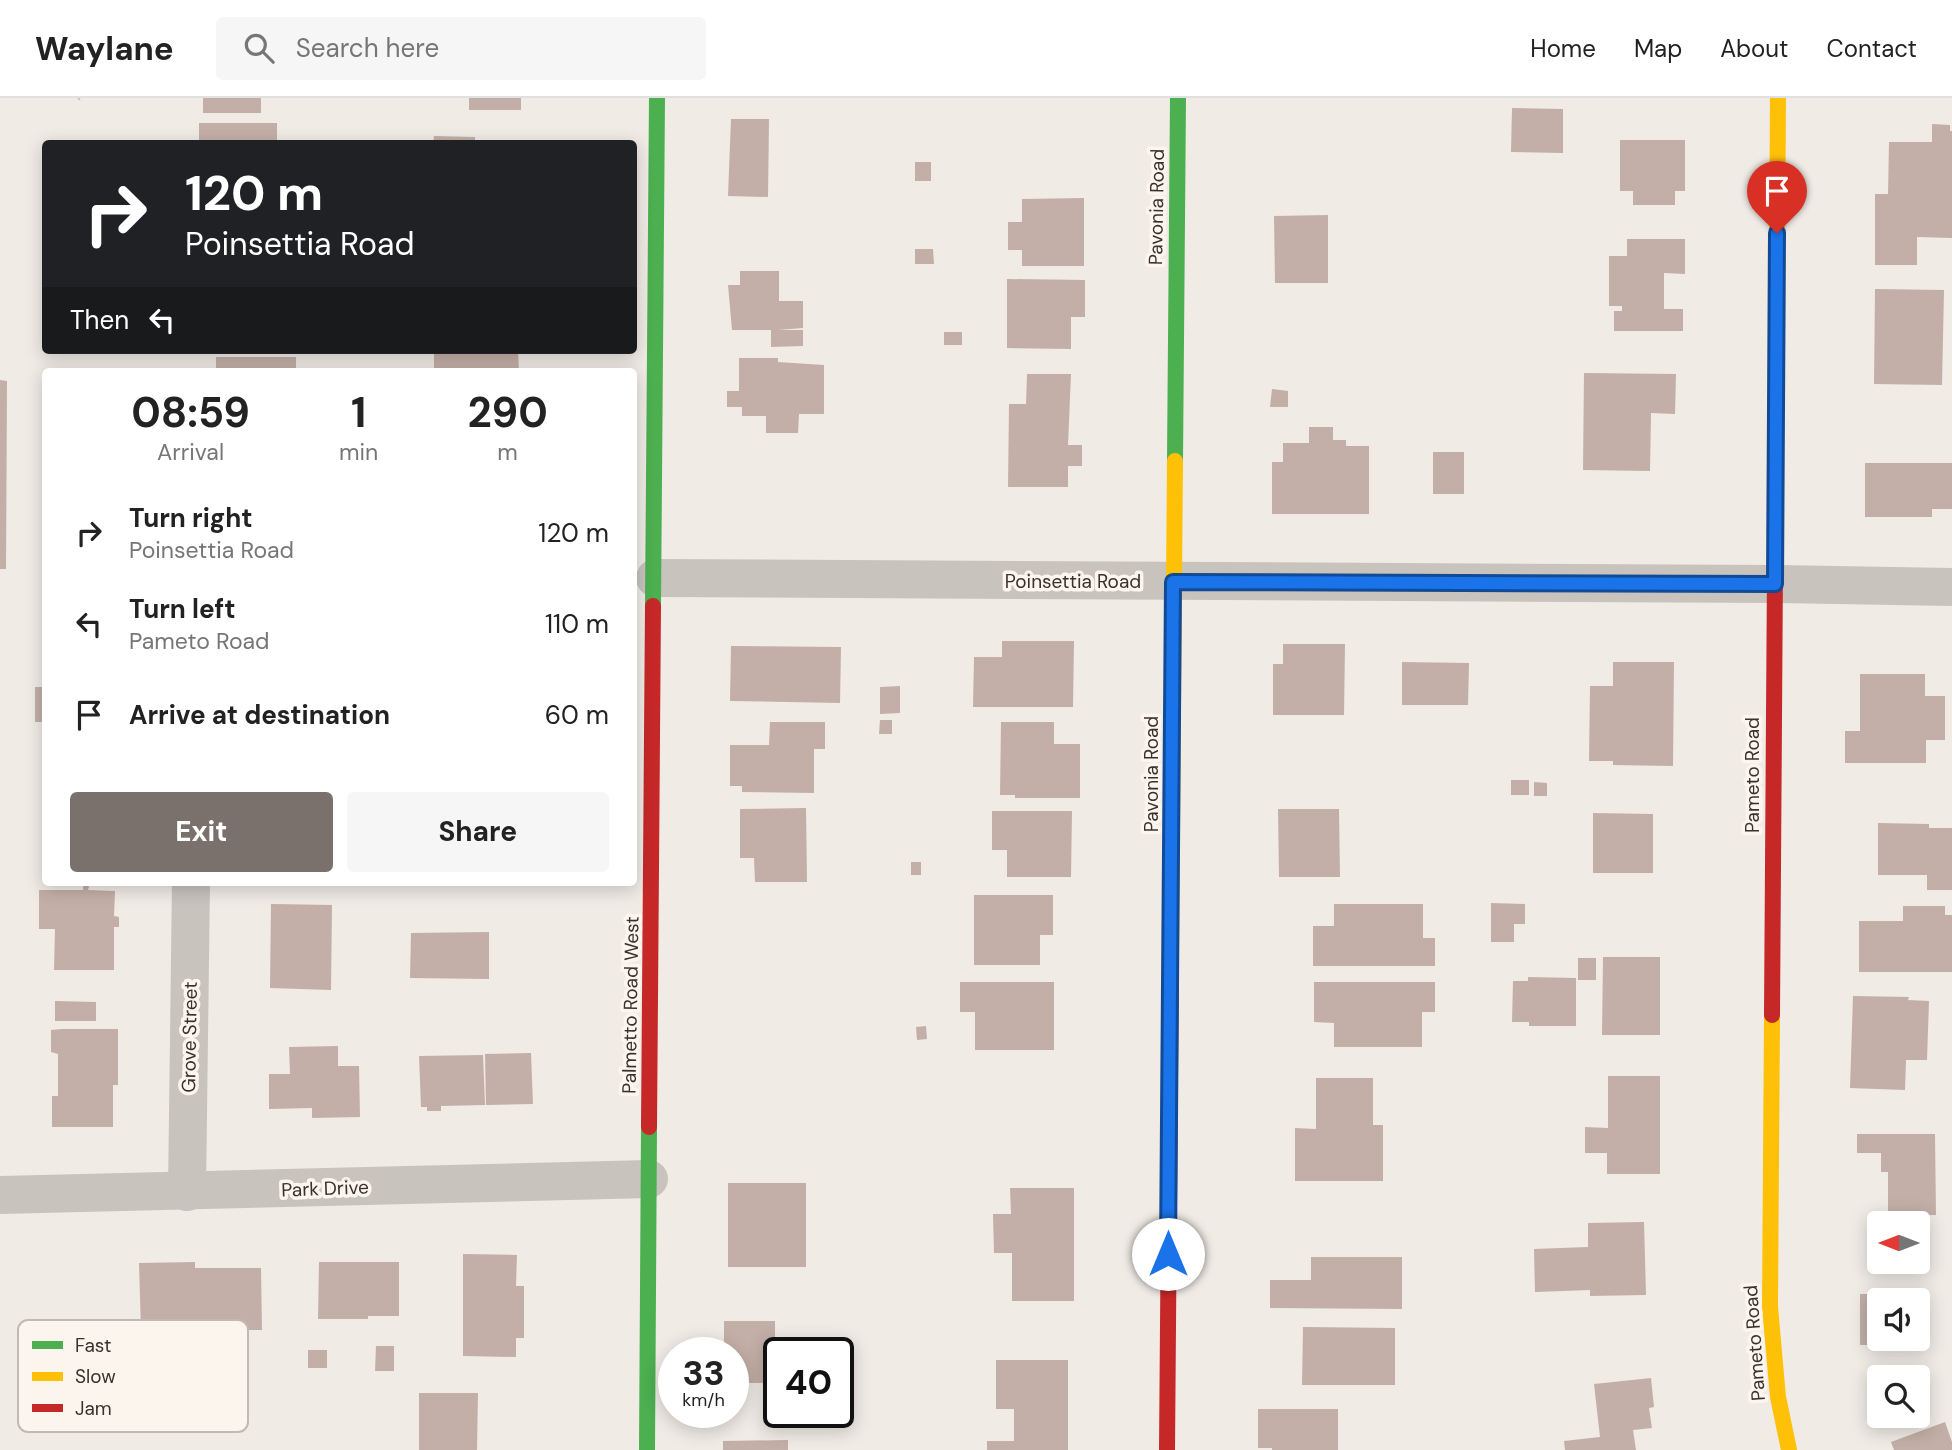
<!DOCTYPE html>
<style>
body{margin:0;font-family:"DM Sans",sans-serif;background:#f6f6f6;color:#222;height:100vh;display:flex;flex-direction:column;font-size:26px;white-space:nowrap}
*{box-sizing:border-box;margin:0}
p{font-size:23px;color:#767676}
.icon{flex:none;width:38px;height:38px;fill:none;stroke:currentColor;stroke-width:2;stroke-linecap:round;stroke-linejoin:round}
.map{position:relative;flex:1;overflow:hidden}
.sheet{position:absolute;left:42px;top:270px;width:595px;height:518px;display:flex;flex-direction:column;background:#fff;border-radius:7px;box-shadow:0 4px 18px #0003}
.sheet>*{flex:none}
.top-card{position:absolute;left:42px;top:42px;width:595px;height:214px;border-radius:7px;box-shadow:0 4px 18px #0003;background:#202124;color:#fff;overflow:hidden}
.needle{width:46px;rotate:270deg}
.controls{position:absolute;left:1867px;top:1113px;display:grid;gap:14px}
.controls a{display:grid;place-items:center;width:63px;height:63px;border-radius:7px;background:#fff;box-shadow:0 4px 18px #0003;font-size:35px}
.speed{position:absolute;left:658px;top:1239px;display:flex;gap:14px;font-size:35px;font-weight:700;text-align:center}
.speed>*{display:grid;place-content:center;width:91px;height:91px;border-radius:50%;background:#fff;box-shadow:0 4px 18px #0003;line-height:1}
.speed small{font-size:18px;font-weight:400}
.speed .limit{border:4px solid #111;border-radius:10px;background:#fff;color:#111}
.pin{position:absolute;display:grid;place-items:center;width:60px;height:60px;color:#fff;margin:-72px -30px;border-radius:50% 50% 50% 0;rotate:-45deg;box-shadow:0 0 7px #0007}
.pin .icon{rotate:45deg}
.me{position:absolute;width:77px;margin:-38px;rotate:0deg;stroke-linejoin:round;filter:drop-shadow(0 0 5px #0008)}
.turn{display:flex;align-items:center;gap:24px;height:147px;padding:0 28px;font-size:32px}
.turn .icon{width:91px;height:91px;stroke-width:2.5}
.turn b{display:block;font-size:49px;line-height:60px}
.then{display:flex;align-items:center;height:66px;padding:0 28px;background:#0003;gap:14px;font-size:26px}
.eta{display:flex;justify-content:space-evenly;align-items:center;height:119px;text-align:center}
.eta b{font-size:42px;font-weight:700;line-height:49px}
.action{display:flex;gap:14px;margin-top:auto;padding:14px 28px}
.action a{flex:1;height:80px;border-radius:7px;background:#7a716c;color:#fff;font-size:28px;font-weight:700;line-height:80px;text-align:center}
.action a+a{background:#f6f6f6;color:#222}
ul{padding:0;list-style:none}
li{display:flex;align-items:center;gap:21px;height:91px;padding:0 28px}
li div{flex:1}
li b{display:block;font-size:26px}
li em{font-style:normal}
header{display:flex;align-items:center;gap:42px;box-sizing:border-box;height:98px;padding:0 35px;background:#fff;border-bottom:2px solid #e0e0e0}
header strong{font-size:33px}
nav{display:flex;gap:38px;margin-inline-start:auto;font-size:24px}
.search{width:490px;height:63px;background:#f6f6f6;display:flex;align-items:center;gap:18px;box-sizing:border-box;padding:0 24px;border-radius:7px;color:#767676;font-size:26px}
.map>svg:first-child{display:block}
.building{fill:#c3afa7}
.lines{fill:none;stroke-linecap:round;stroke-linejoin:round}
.path{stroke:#c2bbb6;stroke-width:4.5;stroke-dasharray:3.5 3.5;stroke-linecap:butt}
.street{stroke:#c9c3be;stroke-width:38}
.fast{stroke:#4caf50;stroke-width:16}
.slow{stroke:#ffc107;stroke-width:16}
.jam{stroke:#c62828;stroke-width:16}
.route-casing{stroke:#114b97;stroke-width:18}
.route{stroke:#1a73e8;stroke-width:12}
.labels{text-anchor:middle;stroke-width:7;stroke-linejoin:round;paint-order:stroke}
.street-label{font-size:19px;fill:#3b302b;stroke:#fbf5ee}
.key{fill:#fbf5ee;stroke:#c1bab4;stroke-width:2}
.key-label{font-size:19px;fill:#3b302b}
</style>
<header>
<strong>Waylane</strong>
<div class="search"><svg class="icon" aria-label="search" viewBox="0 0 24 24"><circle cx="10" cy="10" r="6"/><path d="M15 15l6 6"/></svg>Search here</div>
<nav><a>Home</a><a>Map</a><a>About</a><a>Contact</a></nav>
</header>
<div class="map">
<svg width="1952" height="1352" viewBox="0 0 1952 1352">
<rect width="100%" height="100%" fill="#f0ebe5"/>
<!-- building -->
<g class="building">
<rect x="203" y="0" width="58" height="15"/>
<rect x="469" y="0" width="52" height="12"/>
<polygon points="1512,10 1563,11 1563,55 1511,54"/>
<polygon points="731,21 769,21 768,99 728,98"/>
<rect x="199" y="25" width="78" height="21"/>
<polygon points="1932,26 1950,27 1950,33 1952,33 1952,140 1917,139 1917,167 1875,167 1875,96 1888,96 1889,44 1932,44"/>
<polygon points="434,38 475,39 475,46 433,46"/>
<polygon points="1620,42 1685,42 1685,93 1675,93 1675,107 1633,107 1633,93 1620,93"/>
<rect x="915" y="64" width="16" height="19"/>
<polygon points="1084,100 1084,168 1022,168 1022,152 1008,152 1008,124 1022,124 1022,101"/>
<polygon points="1328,117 1328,185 1275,185 1274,118"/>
<polygon points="1627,141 1685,141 1685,176 1664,175 1664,211 1683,211 1683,233 1614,233 1614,213 1622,213 1622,208 1609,208 1609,158 1627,158"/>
<polygon points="915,151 933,151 934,166 915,166"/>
<polygon points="740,173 779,173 779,203 803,203 803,230 778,232 803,232 803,248 771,249 771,232 732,232 728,187 740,187"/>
<polygon points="1007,181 1085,182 1085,219 1071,219 1071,251 1007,250"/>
<polygon points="1875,191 1944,192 1942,287 1874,286"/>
<rect x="944" y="234" width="18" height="13"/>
<polygon points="434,252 518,252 519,273 434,273"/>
<rect x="216" y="259" width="80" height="14"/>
<polygon points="739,260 778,260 778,264 824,267 824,316 799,316 798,335 766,335 766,318 742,318 742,309 727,309 727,293 739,293"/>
<polygon points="1584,275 1676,276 1675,316 1651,315 1650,373 1583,372"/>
<polygon points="1027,276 1071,276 1068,347 1082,347 1082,368 1068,368 1068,389 1008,389 1009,306 1026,306"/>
<polygon points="0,282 7,283 6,471 0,471"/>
<polygon points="1272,291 1288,293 1288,309 1270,309"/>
<polygon points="1309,329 1333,329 1333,342 1346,342 1346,348 1369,348 1369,416 1272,416 1272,364 1283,364 1283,345 1309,345"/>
<rect x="1433" y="354" width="31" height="42"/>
<polygon points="1865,365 1952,365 1952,411 1932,411 1932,419 1865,419"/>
<polygon points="1002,543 1074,543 1073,609 973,609 974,559 1002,559"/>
<polygon points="1283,546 1345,546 1344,617 1273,617 1273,566 1283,566"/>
<polygon points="731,548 841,549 840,605 730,603"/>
<polygon points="1402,564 1469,565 1468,607 1402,607"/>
<polygon points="1613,564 1674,564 1673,668 1613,667 1613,663 1589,663 1590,588 1613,588"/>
<polygon points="1860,576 1925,576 1925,598 1945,598 1945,642 1926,642 1926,665 1845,665 1845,633 1860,633"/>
<polygon points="900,588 900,615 880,616 880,589"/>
<rect x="35" y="589" width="11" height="35"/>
<polygon points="880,622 892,622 892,636 879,636"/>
<polygon points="770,624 825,624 825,651 814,651 814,695 742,694 742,688 730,688 730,647 769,647"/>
<polygon points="1001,624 1054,624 1054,646 1080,646 1080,700 1015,700 1015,697 1000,697"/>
<rect x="1511" y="682" width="18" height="15"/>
<polygon points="1534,684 1547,685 1547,698 1534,698"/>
<polygon points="806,710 807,784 755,784 754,760 740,760 740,711"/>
<polygon points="1278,711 1339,711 1340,779 1279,779"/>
<polygon points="992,713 1072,713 1071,779 1007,779 1007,752 992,752"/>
<polygon points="1593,715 1653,716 1653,775 1593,775"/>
<polygon points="1878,725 1929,726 1929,730 1952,730 1952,792 1927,792 1927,777 1878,777"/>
<rect x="911" y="764" width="10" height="13"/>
<polygon points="83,785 90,785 88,792 115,793 114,818 119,819 119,829 114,829 114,872 54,872 55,831 39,831 39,792 83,792"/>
<polygon points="974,797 1053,797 1053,837 1040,837 1040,867 974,867"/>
<polygon points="1491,805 1525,806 1525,826 1514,826 1514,844 1491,844"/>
<polygon points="271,806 332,807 331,892 270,890"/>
<polygon points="1334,806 1423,806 1423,840 1435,840 1435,868 1313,868 1313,828 1334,828"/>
<polygon points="1903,808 1945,808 1945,817 1952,817 1952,874 1859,874 1859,823 1903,823"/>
<polygon points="489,834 489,881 410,880 411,835"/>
<polygon points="1603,859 1660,859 1660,937 1602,937"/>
<rect x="1578" y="860" width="18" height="22"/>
<polygon points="1528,879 1576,880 1576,928 1529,928 1529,924 1512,924 1513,883 1528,883"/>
<polygon points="960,884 1054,884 1054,952 975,952 975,914 960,914"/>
<polygon points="1314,884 1435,884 1435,914 1422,914 1422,949 1334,949 1334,925 1314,924"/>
<polygon points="1853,898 1909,899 1908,902 1929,903 1927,962 1906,962 1905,992 1850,990"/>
<polygon points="55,903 96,904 96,923 55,923"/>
<polygon points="926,928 927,941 917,942 916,929"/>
<polygon points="62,931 118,931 118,987 113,987 113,1029 52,1029 52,998 58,998 58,956 51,954 51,932"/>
<polygon points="338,948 338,968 359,968 360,1019 312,1020 312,1010 269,1011 269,976 290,976 289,949"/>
<polygon points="531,955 533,1006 486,1007 485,956"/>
<polygon points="483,957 485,1007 441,1008 441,1013 427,1013 427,1009 421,1009 419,958"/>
<polygon points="1608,978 1660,978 1660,1076 1607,1076 1607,1055 1585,1055 1585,1029 1608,1030"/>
<polygon points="1316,980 1373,980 1373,1027 1383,1027 1383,1083 1295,1083 1295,1030 1316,1031"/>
<polygon points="1857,1036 1935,1036 1936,1117 1888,1118 1888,1074 1881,1074 1881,1055 1857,1055"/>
<rect x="728" y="1085" width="78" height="84"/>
<polygon points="1010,1090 1074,1090 1074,1203 1012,1203 1012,1155 994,1155 993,1116 1011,1116"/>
<polygon points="1644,1124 1646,1197 1590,1198 1590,1192 1535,1194 1534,1151 1588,1149 1588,1125"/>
<polygon points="463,1156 517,1157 516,1188 524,1188 524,1240 516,1240 516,1259 463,1258"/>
<polygon points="1311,1159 1402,1159 1402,1211 1270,1210 1270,1182 1311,1182"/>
<polygon points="195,1164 195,1170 261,1170 262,1232 141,1233 139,1165"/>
<polygon points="319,1164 399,1164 399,1218 368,1218 368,1221 318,1221"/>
<polygon points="1860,1196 1904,1196 1904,1202 1880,1202 1880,1241 1904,1241 1904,1247 1860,1247"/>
<polygon points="724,1223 775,1223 775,1285 733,1285 733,1255 724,1255"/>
<polygon points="1303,1229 1395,1230 1395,1287 1302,1287"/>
<polygon points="376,1248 394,1248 394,1273 375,1273"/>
<rect x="308" y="1252" width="19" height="18"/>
<polygon points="996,1262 1068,1262 1068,1352 987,1352 987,1343 1014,1343 1014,1311 996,1311"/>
<polygon points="1651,1280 1654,1309 1649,1310 1652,1330 1633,1332 1636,1352 1565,1352 1564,1343 1600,1339 1594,1286"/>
<polygon points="419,1295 478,1295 477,1352 419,1352"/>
<polygon points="1258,1311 1338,1311 1338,1352 1272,1352 1272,1350 1258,1350"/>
<polygon points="1945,1324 1952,1344 1952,1352 1894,1352 1891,1344"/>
<polygon points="788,1342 788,1352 723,1352 723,1343"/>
</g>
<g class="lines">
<!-- path -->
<polyline class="path" points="78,1 79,0"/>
<!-- street -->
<g class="street">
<polyline points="655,480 1775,486 1952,489"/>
<polyline points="187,1094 191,784"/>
<polyline points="0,1097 649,1081"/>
</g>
<!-- fast -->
<g class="fast">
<polyline points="1175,363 1178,0"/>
<polyline points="653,508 657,0"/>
<polyline points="647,1352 649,1029"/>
</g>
<!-- slow -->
<g class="slow">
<polyline points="1775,470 1778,0"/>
<polyline points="1171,856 1175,363"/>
<polyline points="1772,917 1770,1209 1778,1299 1789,1352"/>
</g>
<!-- jam -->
<g class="jam">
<polyline points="1772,917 1775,470"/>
<polyline points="649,1029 653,508"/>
<polyline points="1167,1352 1171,856"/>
</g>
</g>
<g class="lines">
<defs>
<polyline id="route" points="1168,1156 1173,484 1775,486 1777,135"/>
</defs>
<!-- route casing -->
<use href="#route" class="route-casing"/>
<!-- route -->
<use href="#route" class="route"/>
</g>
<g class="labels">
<!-- street labels -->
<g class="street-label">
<text transform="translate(1156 109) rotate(-89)" y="7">Pavonia Road</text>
<text x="1073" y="490">Poinsettia Road</text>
<text transform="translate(1151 676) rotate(-90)" y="7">Pavonia Road</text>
<text transform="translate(1752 677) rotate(-90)" y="7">Pameto Road</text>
<text transform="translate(630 907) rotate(-89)" y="7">Palmetto Road West</text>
<text transform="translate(189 939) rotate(-89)" y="7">Grove Street</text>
<text transform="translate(325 1090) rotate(-2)" y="7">Park Drive</text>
<text transform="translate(1754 1245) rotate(-94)" y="7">Pameto Road</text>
</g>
</g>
<!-- legend -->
<rect x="18" y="1222" width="230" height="112" rx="10" class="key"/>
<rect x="32" y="1243" width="31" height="8" fill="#4caf50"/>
<rect x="32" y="1274" width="31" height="9" fill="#ffc107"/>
<rect x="32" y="1306" width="31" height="8" fill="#c62828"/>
<g class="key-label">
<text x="75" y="1254">Fast</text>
<text x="75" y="1285">Slow</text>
<text x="75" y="1317">Jam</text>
</g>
</svg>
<div class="controls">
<a><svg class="needle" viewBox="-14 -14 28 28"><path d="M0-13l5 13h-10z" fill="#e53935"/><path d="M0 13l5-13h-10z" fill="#767676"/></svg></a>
<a><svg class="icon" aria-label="sound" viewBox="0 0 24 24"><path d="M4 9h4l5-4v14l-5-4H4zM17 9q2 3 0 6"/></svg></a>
<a><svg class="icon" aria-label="search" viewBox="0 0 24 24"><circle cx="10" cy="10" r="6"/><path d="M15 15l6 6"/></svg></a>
</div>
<div class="speed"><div>33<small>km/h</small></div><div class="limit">40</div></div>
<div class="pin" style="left:1777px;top:135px;background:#d93025"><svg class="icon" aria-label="arrive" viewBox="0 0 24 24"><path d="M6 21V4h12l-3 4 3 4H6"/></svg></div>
<svg class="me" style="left:1168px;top:1156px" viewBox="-20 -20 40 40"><circle r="19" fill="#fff"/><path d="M0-13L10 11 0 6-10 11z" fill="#1a73e8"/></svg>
<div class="top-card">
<div class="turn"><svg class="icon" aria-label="right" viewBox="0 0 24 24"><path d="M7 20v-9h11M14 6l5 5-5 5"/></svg><div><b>120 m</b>Poinsettia Road</div></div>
<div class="then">Then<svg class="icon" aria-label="left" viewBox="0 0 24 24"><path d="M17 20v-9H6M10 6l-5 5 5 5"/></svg></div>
</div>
<section class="sheet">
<div class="eta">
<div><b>08:59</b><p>Arrival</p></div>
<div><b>1</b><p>min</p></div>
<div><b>290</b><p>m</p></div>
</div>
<ul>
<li><svg class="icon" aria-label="right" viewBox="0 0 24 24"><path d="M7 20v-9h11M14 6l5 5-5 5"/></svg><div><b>Turn right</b><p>Poinsettia Road</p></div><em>120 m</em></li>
<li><svg class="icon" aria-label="left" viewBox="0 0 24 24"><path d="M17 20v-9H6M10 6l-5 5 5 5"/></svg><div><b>Turn left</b><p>Pameto Road</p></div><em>110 m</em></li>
<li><svg class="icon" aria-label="arrive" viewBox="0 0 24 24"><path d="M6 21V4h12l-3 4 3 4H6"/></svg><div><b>Arrive at destination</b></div><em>60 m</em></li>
</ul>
<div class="action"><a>Exit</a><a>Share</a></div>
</section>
</div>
